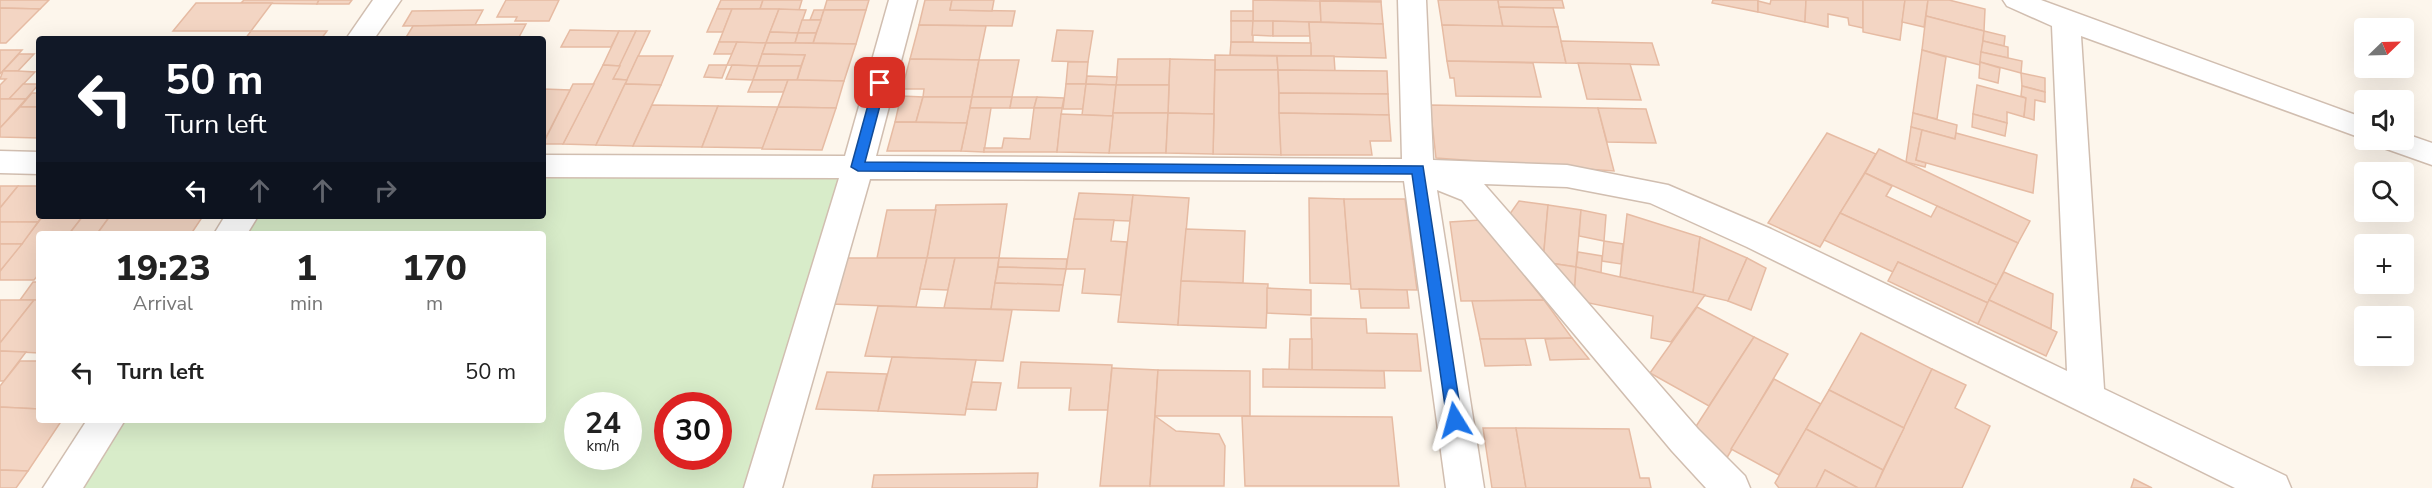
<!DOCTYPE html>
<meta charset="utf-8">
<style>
body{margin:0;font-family:"Nunito Sans",sans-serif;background:#f6f6f6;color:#222;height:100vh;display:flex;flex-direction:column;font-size:22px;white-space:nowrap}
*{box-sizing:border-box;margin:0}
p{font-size:20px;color:#767676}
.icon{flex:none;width:33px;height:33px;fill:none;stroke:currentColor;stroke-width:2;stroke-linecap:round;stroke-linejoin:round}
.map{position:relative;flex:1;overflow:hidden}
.side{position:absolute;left:36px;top:231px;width:510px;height:192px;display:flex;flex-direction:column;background:#fff;border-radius:6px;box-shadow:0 6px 24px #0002}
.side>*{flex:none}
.banner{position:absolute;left:36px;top:36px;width:510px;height:183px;border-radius:6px;box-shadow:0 6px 24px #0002;background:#111827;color:#fff;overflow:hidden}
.needle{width:39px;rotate:67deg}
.controls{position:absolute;left:2354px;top:18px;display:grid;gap:12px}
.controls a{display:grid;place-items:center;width:60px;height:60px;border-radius:6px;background:#fff;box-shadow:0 6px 24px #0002;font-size:30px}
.speed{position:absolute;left:564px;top:392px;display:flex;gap:12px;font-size:30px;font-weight:700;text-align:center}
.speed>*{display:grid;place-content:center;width:78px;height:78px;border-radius:50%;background:#fff;box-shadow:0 6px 24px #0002;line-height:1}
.speed small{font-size:15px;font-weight:400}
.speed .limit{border:9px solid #d22;background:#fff;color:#111}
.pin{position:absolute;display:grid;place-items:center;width:51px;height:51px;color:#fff;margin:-26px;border-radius:12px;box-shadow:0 3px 9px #0006}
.me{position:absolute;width:66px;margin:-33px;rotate:352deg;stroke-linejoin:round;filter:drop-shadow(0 0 4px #0008)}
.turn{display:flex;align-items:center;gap:21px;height:126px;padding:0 30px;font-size:27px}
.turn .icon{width:78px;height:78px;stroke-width:2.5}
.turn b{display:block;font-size:42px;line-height:51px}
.lanes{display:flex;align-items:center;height:57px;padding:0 30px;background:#0003;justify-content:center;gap:30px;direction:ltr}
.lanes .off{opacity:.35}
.eta{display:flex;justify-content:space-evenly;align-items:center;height:102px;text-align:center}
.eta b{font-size:36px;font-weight:800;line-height:42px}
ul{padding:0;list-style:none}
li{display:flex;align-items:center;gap:18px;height:78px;padding:0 30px}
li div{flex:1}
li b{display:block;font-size:22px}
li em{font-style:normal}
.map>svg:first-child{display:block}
.green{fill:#d8ecc9;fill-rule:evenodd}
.building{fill:#f3d5c3;stroke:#e6bba3;stroke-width:1.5}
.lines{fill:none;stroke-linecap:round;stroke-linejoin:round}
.street-casing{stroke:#d1beb0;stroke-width:3}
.street{fill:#fff;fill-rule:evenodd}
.route{fill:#1a73e8;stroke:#114b97;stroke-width:1.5}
</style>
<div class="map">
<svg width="2432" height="488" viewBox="0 0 2432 488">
<rect width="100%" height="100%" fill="#fdf6ec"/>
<!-- green -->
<path class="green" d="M543,166L858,167L763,488H62L107,420H543V234H230L242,216H543ZM578,405H628V456H578ZM668,405H718V456H668Z"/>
<!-- building -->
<g class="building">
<polygon points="0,0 49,0 40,9 0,8"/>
<polygon points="244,0 319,0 317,4 241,3"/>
<polygon points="319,0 352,0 349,4 317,4"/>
<polygon points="506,0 559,0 549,21 515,21 517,17 497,17"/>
<polygon points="721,0 763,0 760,9 717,9"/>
<polygon points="763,0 802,0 799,10 760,9"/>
<polygon points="827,0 869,0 866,10 824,10"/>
<polygon points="925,0 952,0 950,10 1015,11 1012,26 919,25"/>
<polygon points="952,0 994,0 992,11 950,10"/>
<polygon points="1253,0 1320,1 1321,22 1253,21"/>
<polygon points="1320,0 1381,0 1381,2 1320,1"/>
<polygon points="1438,0 1498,0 1503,27 1442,25"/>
<polygon points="1498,0 1562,0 1564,8 1499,7"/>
<polygon points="1713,0 1758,0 1758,12 1712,3"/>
<polygon points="1771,0 1806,0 1805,22 1758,12 1758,1 1770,4"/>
<polygon points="1806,0 1863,0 1863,28 1849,25 1848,18 1828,14 1828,27 1805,22"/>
<polygon points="1863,0 1905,0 1900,40 1863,32"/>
<polygon points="1905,0 1928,0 1924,27 1902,22"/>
<polygon points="1928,0 1949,0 1985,9 1984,31 1926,16"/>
<polygon points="1320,1 1381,2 1383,24 1321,22"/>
<polygon points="196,3 272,3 251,31 173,31"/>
<polygon points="1499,7 1553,8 1558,27 1503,27"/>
<polygon points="0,8 40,9 6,43 0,43"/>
<polygon points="717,9 732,9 723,32 707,32"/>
<polygon points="732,9 779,9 766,43 719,42"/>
<polygon points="779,9 806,10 798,33 770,32"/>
<polygon points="483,10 475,25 403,26 412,11"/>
<polygon points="814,10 824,10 821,20 810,20"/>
<polygon points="824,10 866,10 856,44 813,43"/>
<rect x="1231" y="11" width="22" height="10"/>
<polygon points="1926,16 1984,31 1980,65 1922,50"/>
<polygon points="802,20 821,20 816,33 798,33"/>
<rect x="1231" y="21" width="22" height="21"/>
<polygon points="1253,21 1273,21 1273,36 1252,35"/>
<polygon points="1273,21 1309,22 1310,36 1273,36"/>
<polygon points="1309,22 1383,24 1386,58 1311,56"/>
<polygon points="526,24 518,39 405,39 413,26"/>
<polygon points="919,25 986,26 979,60 910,59"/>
<polygon points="1442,25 1558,27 1566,63 1447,61"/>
<polygon points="570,30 619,31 611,47 561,47"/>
<polygon points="1057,30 1093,31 1088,62 1052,61"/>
<polygon points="251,31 327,31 321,39 245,39"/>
<polygon points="619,31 636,31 620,66 603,65"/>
<polygon points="636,31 650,31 627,80 613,79"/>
<polygon points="1984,31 2005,36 2004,46 1983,41"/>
<polygon points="770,32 798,33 795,43 766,43"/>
<polygon points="798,33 816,33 813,43 795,43"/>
<polygon points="1561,41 1652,43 1659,65 1566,63"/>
<polygon points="1983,41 2008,47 2008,58 1981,52"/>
<polygon points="719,42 737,42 732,54 714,54"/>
<polygon points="737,42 766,43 758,66 727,65"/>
<polygon points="1231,42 1311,43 1311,56 1230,55"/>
<polygon points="766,43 795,43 856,44 844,81 797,80 805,55 762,54"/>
<polygon points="0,50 22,50 0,74"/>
<polygon points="1922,50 1946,57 1937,119 1913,113"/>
<polygon points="1981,52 2022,61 2021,73 1980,62"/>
<polygon points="19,54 34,54 18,71 3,71"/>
<polygon points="762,54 805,55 801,66 758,66"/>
<polygon points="1215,55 1277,56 1278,70 1215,70"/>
<polygon points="638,56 673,56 661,85 625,84"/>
<polygon points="1277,56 1334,56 1335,71 1278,70"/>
<polygon points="910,59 979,60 972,97 923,97 924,89 902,89"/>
<polygon points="1118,59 1170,59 1169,85 1116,85"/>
<polygon points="1170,59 1215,60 1214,114 1168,113"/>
<polygon points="979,60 1019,60 1012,97 972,97"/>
<polygon points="1447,61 1533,63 1541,97 1456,96 1454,78 1450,78"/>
<polygon points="1068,62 1088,62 1086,84 1066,84"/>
<polygon points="1980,62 2000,68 1998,83 1979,78"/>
<polygon points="1578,63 1630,64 1641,100 1587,99"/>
<polygon points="603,65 620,66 613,79 627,80 596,145 563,144"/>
<polygon points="709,65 727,65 722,78 704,77"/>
<polygon points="732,65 758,66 753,80 726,79"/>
<polygon points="758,66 801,66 797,80 753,80"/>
<polygon points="1215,70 1278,70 1281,155 1213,154"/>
<polygon points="1278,70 1387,71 1388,94 1279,93"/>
<polygon points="3,71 18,71 35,72 9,99 0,99 0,85 6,79 0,79"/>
<polygon points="2021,73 2045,78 2045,92 2022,86"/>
<polygon points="1087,76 1117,77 1116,85 1086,84"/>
<polygon points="753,80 788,80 784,92 748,92"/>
<polygon points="788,80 797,80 844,81 836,108 778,107"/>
<polygon points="23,84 39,84 26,99 9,99"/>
<polygon points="573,84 594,84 563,144 543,144"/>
<polygon points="625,84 661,85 633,146 596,145"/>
<polygon points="1066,84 1086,84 1083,109 1063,109"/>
<polygon points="1086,84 1116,85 1113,116 1082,115"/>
<polygon points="1116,85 1169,85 1168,113 1113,113"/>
<polygon points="1977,85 2026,98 2024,117 2007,112 2007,123 1973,114"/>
<polygon points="2022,86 2045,92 2045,102 2035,100 2034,120 2024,117 2026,98 2021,96"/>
<polygon points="543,89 570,90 543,143"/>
<polygon points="32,93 39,93 39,107 20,107"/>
<polygon points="1279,93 1388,94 1389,115 1279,113"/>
<polygon points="901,96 923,97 916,122 895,122"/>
<polygon points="923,97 972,97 967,123 916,122"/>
<polygon points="972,97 1012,97 1010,108 970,108"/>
<polygon points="1012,97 1037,97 1034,108 1010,108"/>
<polygon points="1037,97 1064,98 1062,108 1034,108"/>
<polygon points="0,99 26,99 0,128"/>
<polygon points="652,105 718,106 702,147 633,146"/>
<polygon points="1430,105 1598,108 1614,171 1436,158"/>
<polygon points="718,106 778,107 763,148 702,147"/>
<polygon points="20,107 39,107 39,138 0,137 0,128"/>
<polygon points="778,107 836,108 822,150 762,149"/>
<polygon points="970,108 991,108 984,152 961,151"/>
<polygon points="1034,108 1062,108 1057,152 984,152 984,148 1002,148 1004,138 1030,139"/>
<polygon points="1598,108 1646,109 1656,143 1607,142"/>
<polygon points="1113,113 1168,113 1166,153 1109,153"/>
<polygon points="1168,113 1214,114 1213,154 1166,153"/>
<polygon points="1279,113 1389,115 1391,141 1370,141 1372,155 1281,155"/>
<polygon points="1913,113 1957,125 1955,139 1911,127"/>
<polygon points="1061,114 1113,116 1109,153 1057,152"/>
<polygon points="1973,114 2007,123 2005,136 1972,127"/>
<polygon points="895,122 967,123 961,151 887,151"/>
<polygon points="1911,127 1922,130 1916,160 1926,163 1925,167 1906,162"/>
<polygon points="1922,130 1955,139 1956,133 2037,155 2033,193 1916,160"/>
<polygon points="1827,133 1876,154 1820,247 1768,223"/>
<polygon points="1879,149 2030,221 2018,243 1865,173"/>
<polygon points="1865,173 1892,186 1886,196 1931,217 1937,206 2018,243 1997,285 1840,213"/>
<polygon points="0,186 18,186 0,208"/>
<polygon points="18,186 39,186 39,216 43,216 38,222 0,222 0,208"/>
<polygon points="1079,193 1133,195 1130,221 1074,219"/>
<polygon points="1133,195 1189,198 1178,325 1118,322"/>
<polygon points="1309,198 1344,199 1351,284 1310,283"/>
<polygon points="1344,199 1405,199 1417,290 1351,289"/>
<polygon points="1519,201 1548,205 1543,262 1507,218"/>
<polygon points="1007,204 999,258 927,258 936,205"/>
<polygon points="1548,205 1581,210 1576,267 1543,262"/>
<polygon points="887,210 936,210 927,258 877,258"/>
<polygon points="1581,210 1606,215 1604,241 1579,236"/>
<polygon points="1840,213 1997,285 1989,300 1988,303 1898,262 1893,272 1824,240"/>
<polygon points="1627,214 1700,237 1693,293 1620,277"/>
<polygon points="43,216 83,216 69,234 39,234 39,274 34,280 0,280 0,271"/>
<polygon points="83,216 110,216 97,234 69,234"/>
<polygon points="110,216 203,216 191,234 97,234"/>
<polygon points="1074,219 1114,220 1111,241 1127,242 1121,295 1082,293 1085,269 1066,269"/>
<polygon points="1480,220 1544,300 1461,301 1450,222"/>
<polygon points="0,222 38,222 22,244 0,244"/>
<polygon points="1186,229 1245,231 1243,283 1181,281"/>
<polygon points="1700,237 1747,258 1728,301 1693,293"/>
<polygon points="1604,241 1623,244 1621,264 1602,261"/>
<polygon points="0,244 22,244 0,271"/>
<polygon points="1578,252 1602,256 1601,273 1576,267"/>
<polygon points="845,258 927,258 916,307 831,304"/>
<polygon points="927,258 955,258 948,290 920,289"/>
<polygon points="955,258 999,258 991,309 944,308"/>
<polygon points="999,258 1067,259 1066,269 998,267"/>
<polygon points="1747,258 1766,268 1751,310 1728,301"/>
<polygon points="1543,262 1576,267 1574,300"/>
<polygon points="1898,262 1988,303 1978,324 1888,281"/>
<polygon points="998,267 1066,269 1063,285 995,283"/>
<polygon points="1576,267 1620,277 1705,295 1671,342 1651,338 1653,316 1574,300"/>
<polygon points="2004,272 2053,294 2051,329 1989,300"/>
<polygon points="1181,281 1268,284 1266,328 1178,325"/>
<polygon points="33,282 39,282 39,300 20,300"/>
<polygon points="995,283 1063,285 1059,311 991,309"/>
<polygon points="1267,288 1311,290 1311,315 1267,313"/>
<polygon points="1359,289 1407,290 1409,308 1361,308"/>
<polygon points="0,300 34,300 0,343"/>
<polygon points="34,300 39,300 39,353 0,351 0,343"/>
<polygon points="1544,300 1572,338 1480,339 1472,301"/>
<polygon points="1989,300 2057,332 2046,356 1978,324"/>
<polygon points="878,306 1012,310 1003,361 865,356"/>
<polygon points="1697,307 1754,337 1709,406 1650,373"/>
<polygon points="1311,318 1366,319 1367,333 1417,334 1421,371 1312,370"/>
<polygon points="1861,333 1932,369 1904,428 1829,390"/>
<polygon points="1754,337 1788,354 1725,461 1693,431"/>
<polygon points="1572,338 1589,359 1550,360 1545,339"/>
<polygon points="1290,339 1312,339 1312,370 1289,370"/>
<polygon points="1480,339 1525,339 1531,365 1485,366"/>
<polygon points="0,351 26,352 4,381 0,381"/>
<polygon points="892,357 976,360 965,415 878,411"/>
<polygon points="20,361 39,361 39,409 0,407 0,386"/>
<polygon points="1021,362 1112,365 1108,410 1069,410 1071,388 1018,388"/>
<polygon points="1112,368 1158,370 1150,486 1100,486"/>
<polygon points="1263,369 1384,371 1385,388 1263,387"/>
<polygon points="1932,369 1966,385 1955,408 1990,426 1962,488 1875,488"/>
<polygon points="1158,370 1250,371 1250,416 1155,416"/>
<polygon points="827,372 887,374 878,411 816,409"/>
<polygon points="1774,379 1821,404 1779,475 1731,449"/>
<polygon points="972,382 1001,383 996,410 966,409"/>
<polygon points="1829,390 1904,428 1883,470 1806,429"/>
<polygon points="0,407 39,409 39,420 62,420 28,471 0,470"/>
<polygon points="1155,416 1176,431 1219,434 1225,446 1224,486 1150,486"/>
<polygon points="1242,416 1392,417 1399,486 1245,486"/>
<polygon points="1483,428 1516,428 1526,488 1492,488"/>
<polygon points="1516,428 1629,429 1640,478 1649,478 1651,488 1526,488"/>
<polygon points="1806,429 1883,470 1875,488 1858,488 1825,470 1816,488 1779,488 1775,483"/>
<polygon points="0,470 28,471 16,488 0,488"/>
<polygon points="1825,470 1858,488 1816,488"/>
<polygon points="1038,473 1037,488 872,488 874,475"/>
<polygon points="2134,479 2152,488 2131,488"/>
</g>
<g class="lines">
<defs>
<g id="street">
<polygon points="373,0 401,0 374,39 346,39"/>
<polygon points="889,0 917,0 876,156 1402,159 1398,0 1426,0 1433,160 1567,165 1668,185 1771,229 2067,371 2052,26 2007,6 2003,0 2041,0 2364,118 2364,139 2081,36 2104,389 2286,476 2291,488 2235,488 1747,247 1650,203 1567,187 1484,184 1698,429 1745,476 1750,488 1706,488 1672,451 1462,200 1437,190 1484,488 1446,488 1404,181 870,179 782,488 744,488 839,178 543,177 543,155 845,156"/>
<polygon points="2403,133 2432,143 2432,165 2381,147 2377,140 2403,140"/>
<polygon points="0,151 39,152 39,174 0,173"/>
<polygon points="225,216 258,216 247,234 214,234"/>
<polygon points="87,420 125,420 83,488 43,488"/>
</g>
</defs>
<!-- street casing -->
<use href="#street" class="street-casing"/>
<!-- street -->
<use href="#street" class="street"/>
</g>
<!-- route -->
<polygon class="route" points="880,79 886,83 865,162 1423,166 1462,420 1460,424 1449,424 1447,420 1412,174 858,171 851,167 874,83"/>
</svg>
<div class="controls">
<a><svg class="needle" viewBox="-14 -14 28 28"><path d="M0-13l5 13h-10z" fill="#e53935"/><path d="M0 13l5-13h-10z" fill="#767676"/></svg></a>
<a><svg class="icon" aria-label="sound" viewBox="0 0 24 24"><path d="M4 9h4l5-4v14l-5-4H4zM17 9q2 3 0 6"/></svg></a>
<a><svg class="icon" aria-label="search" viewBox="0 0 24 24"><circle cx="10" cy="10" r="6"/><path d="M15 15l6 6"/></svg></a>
<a>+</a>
<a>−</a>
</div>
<div class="speed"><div>24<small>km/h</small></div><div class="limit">30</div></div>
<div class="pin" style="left:880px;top:83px;background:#d93025"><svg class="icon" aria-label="arrive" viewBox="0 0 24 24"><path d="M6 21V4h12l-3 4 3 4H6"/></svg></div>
<svg class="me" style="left:1455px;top:420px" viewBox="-20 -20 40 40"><path d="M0-17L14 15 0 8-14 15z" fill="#1a73e8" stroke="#fff" stroke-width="4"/></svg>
<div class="banner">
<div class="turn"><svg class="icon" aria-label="left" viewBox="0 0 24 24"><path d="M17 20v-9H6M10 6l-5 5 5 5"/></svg><div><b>50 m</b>Turn left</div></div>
<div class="lanes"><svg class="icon" aria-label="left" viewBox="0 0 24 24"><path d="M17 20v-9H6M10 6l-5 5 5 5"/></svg><svg class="icon off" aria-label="ahead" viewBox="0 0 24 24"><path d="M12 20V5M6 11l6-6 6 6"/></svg><svg class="icon off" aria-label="ahead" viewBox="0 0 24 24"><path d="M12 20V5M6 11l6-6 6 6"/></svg><svg class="icon off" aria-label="right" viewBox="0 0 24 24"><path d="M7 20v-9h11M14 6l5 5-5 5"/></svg></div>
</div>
<section class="side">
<div class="eta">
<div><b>19:23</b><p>Arrival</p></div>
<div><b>1</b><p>min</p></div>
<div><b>170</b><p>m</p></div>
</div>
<ul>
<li><svg class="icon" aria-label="left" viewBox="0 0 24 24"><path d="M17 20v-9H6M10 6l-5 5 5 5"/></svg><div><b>Turn left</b></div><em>50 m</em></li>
</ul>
</section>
</div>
